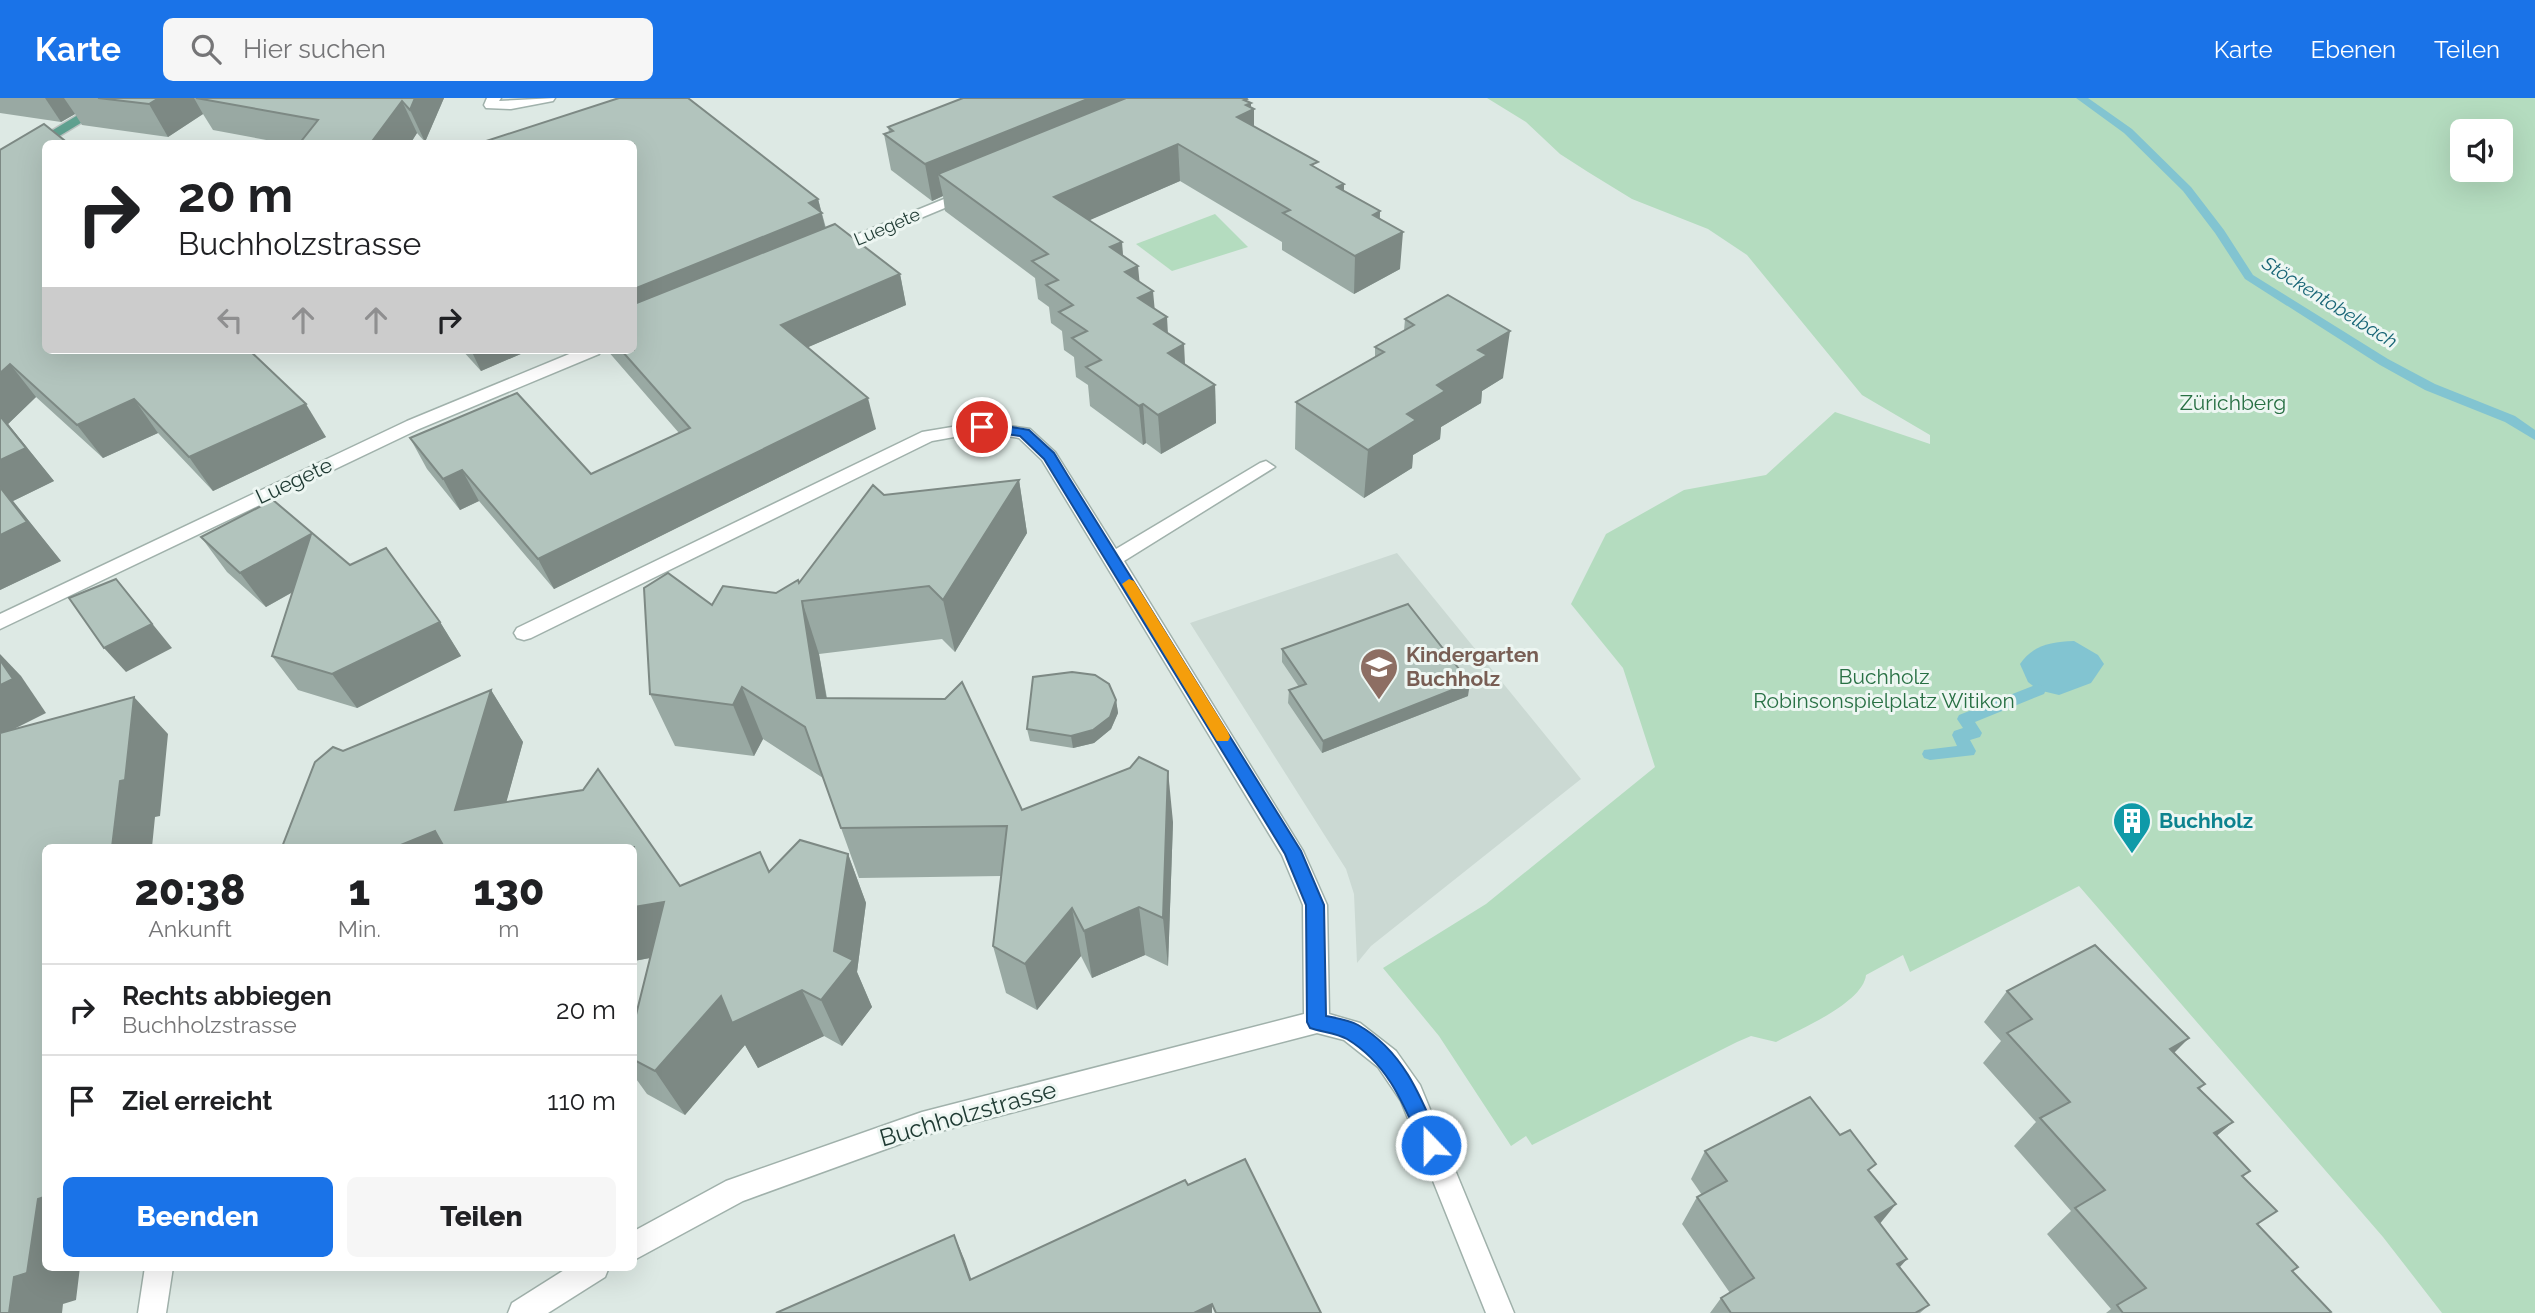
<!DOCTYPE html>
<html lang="de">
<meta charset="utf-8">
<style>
body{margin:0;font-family:Raleway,sans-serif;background:#f6f6f6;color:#202124;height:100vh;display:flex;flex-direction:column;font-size:26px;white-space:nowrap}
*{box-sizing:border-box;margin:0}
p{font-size:23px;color:#757577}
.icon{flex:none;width:38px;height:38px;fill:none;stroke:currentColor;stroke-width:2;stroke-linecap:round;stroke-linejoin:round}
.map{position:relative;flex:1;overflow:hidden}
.details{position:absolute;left:42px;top:746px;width:595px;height:427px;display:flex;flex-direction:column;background:#fff;border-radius:10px;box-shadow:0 7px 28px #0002}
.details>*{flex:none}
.guide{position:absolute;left:42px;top:42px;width:595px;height:214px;border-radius:10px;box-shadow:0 7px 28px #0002;background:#fff;color:#202124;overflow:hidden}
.controls{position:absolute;left:2450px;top:21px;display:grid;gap:14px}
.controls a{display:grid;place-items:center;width:63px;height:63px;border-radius:10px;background:#fff;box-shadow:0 7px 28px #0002;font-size:35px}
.pin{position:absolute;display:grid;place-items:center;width:60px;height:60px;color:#fff;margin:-30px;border:4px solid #fff;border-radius:50%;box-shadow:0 2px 7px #0007}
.me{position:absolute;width:77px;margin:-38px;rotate:338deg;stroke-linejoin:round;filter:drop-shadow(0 0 5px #0008)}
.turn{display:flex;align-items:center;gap:24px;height:147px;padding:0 21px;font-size:32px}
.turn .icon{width:91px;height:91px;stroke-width:2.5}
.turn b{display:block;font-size:49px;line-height:60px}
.lanes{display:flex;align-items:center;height:66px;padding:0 21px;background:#0003;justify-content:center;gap:35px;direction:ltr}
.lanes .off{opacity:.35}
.eta{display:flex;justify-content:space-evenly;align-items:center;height:119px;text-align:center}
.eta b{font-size:42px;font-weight:800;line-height:49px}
.button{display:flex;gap:14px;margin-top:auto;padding:14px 21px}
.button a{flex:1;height:80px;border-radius:10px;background:#1a73e8;color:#fff;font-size:28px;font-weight:800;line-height:80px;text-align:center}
.button a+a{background:#f6f6f6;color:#202124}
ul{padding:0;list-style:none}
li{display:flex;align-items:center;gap:21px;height:91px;padding:0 21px;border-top:2px solid #e0e0e0}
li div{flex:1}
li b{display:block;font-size:26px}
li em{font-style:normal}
header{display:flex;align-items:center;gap:42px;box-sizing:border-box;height:98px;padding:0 35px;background:#1a73e8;color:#fff}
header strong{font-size:33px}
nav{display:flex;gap:38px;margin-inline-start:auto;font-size:24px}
.search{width:490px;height:63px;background:#f6f6f6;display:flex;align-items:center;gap:18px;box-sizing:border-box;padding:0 24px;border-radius:10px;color:#757577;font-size:26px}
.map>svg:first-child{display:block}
.built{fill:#cbd9d3}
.green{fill:#b4dcbf;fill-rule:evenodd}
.water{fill:#82c4d1}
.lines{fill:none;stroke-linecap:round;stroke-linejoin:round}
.stream{fill:#82c4d1;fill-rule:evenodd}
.minor-casing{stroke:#a0b1ab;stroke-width:3}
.major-casing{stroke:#bcc4c2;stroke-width:3}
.minor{fill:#fff;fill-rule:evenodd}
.major{fill:#60a190;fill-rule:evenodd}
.wall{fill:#99a9a3}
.shaded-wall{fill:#7d8984}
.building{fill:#b2c4bd;stroke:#7d8984;stroke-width:2}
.route{fill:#1a73e8;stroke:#114b97;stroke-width:2}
.slow{fill:#f59e0b}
.labels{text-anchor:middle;stroke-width:6;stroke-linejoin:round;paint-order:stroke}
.far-street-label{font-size:18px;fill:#1e3932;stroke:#edf6f2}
.far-water-label{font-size:19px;font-style:italic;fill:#186576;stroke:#edf6f2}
.park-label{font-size:21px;fill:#287044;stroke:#edf6f2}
.street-label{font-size:21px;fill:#1e3932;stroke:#edf6f2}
.education-label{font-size:21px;font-weight:bold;fill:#785e54;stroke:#edf6f2;text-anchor:start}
.culture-label{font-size:21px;font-weight:bold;fill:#0d838f;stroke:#edf6f2;text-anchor:start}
.near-street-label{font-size:24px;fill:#1e3932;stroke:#edf6f2}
</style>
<header>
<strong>Karte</strong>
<div class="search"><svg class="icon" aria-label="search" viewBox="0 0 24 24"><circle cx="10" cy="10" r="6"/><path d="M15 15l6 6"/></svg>Hier suchen</div>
<nav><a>Karte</a><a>Ebenen</a><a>Teilen</a></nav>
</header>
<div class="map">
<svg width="2535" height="1215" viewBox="0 0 2535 1215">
<rect width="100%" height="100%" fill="#dde9e4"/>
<!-- built -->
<polygon class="built" points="1397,455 1581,681 1371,848 1357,865 1354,796 1346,771 1190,525"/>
<!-- green -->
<g class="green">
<path d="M1487,0H2535V1215H2442L2383,1139L2079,788L1910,874L1903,857L1866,877C1863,905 1800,931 1776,944L1751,938L1737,944L1532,1047L1526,1038L1511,1048L1439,938L1383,870L1486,806L1655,669L1623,570L1571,506L1606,436L1684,392L1766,377L1835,314L1930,346V337L1862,297L1747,157L1708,131L1632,101L1588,74L1560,56L1526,24ZM2462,33H2501V72H2462Z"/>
<polygon points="1215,116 1248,149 1172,173 1136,146"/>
</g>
<!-- water -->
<path class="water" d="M2074,543L2098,557L2104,566L2091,585L2059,597L2038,592L2028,584L2020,566C2033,547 2051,544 2074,543Z"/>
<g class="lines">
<!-- stream -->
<g class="stream">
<polygon points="2076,0 2088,0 2132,31 2191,89 2224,132 2253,177 2388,261 2435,286 2515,318 2535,332 2535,342 2505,324 2425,292 2380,267 2245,181 2215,135 2183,93 2124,35"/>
<polygon points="2038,586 2044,588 2046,592 2044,596 1975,624 1982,635 1980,639 1970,642 1976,653 1974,657 1930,662 1924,660 1922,656 1924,652 1957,648 1952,637 1954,633 1963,630 1957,621 1959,617"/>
</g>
<defs>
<g id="minor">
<polygon points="487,0 501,0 499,3 555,0 553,3 511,11 486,10 484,7"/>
<polygon points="971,90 978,94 976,97 834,156 824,156 821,153 824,150"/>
<polygon points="579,252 601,252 599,256 419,331 0,531 0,516 407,323"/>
<polygon points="982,324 1030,331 1055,354 1116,451 1260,365 1266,363 1275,369 1124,463 1303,753 1327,807 1329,916 1360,925 1396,953 1420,987 1514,1215 1486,1215 1401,1003 1378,969 1344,942 1317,935 922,1038 743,1103 634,1162 634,1133 726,1083 922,1014 1304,916 1303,807 1282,757 1042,362 1019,340 982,334 932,343 531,540 524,542 517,540 514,535 517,530 922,334"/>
<polygon points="145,1169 173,1169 166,1215 138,1215"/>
<polygon points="569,1169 609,1169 605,1179 548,1215 508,1215 512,1205"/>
</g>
<polygon id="major" points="106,0 122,0 0,74 0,64"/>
</defs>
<!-- minor casing -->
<use href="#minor" class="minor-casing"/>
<!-- major casing -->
<use href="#major" class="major-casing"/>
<!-- minor -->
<use href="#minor" class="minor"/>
<!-- major -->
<use href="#major" class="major"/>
</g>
<!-- wall -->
<g class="wall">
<polygon points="0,0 444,0 425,44 417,35 410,46 288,46 213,32 203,16 168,39 82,27 75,16 61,24 0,15"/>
<polygon points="1247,1 1247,3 1251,10 1254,28 1318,71 1344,86 1344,93 1380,113 1380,121 1400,171 1354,196 1282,152 1282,144 1180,83 1089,122 1123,158 1139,184 1185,266 1215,287 1216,325 1161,356 1146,345 1143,347 1090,308 1088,287 1076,279 1074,259 1064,252 1062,233 1051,225 1049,209 1038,201 1035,180 945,113 943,98 932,103 891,72 884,36 889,34 888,29"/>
<polygon points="46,46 326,339 213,393 158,335 103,360 36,299 8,326 54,383 13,403 61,463 0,492 0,52"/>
<polygon points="818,101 826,130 900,176 906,207 808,249 876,331 554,491 479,403 460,412 427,371 410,340 591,376 679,335 607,252 634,252"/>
<polygon points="1405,221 1503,280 1482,293 1481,305 1441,329 1440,341 1413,357 1412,370 1364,400 1295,351 1296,304 1375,259 1375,249 1404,233"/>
<polygon points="462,252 530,252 481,273"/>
<polygon points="1019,382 1027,435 955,554 942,541 819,556 827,600 1022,712 1173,724 1168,868 1145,857 1092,880 1081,858 1037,912 1006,895 993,848 1001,778 859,780 823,680 763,641 754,658 675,648 650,596 712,507 776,495 799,485 884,397"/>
<polygon points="201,439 350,467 440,524 461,558 357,610 298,592 272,558 293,494 266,509 227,474"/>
<polygon points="1282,551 1468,598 1322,655 1288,605 1289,592 1299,589 1282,564"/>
<polygon points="491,592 523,644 506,704 583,692 598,671 680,788 760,754 769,774 800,742 848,756 866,805 857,874 872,909 842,948 824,938 758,970 745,947 685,1017 647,996 634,978 634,925 650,860 634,863 634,749 282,749 315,664 333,649 343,653"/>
<polygon points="1116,602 1118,615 1111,631 1094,645 1073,650 1030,643 1027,631"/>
<polygon points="2007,893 2174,955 2205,986 2200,991 2233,1024 2216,1038 2250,1073 2243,1079 2258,1127 2292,1173 2329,1215 2106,1215 2111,1211 2047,1136 2071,1113 2014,1048 2036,1024 1983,965 2001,943 1984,924"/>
<polygon points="1705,1053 1870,1074 1880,1126 1900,1169 1929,1207 1920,1215 1710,1215 1721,1200 1730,1195 1682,1126 1697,1099 1702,1097 1691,1081"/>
</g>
<!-- shaded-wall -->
<g class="shaded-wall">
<polygon points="45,0 64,0 75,16 61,24"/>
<polygon points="159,0 194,0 203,16 168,39 149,6"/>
<polygon points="415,0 444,0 425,44 410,12"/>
<polygon points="1090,0 1139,0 938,76 943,98 932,103 925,66"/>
<polygon points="1247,1 1247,7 1251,5 1251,13 1254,11 1254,47 1237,19 1244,2"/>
<polygon points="402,3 417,35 410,46 370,46"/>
<polygon points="1178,46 1180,83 1058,136 1054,99"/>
<polygon points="1344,86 1343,122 1337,89"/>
<polygon points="818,101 829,145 634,226 634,191"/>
<polygon points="1380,113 1378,147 1403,134 1400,171 1354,196 1355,158 1373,117"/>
<polygon points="1122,144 1125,181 1110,149"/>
<polygon points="1138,168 1141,199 1153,193 1156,225 1167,219 1169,254 1184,246 1186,285 1139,207 1125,174"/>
<polygon points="900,176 906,207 790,257 781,227"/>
<polygon points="1510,233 1503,280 1482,293 1481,305 1441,329 1440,341 1413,357 1412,370 1364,400 1368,352 1437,287 1478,252"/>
<polygon points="471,252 530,252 481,273"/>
<polygon points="10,266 36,299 8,326 54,383 13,403 61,463 0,492 0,275"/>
<polygon points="1215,287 1216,325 1161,356 1158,317"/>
<polygon points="868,300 876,331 554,491 538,461"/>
<polygon points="134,301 158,335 103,360 77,327"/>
<polygon points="306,306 326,339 213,393 189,359"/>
<polygon points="1143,306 1146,345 1143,347 1139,308"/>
<polygon points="462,372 479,403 460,412 443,381"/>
<polygon points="1019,382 1027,435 955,554 943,502"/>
<polygon points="311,436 335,470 266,509 240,475"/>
<polygon points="116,481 172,550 126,574 104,550"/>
<polygon points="802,503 819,556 835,651 817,600"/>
<polygon points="440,524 461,558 357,610 332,576"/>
<polygon points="0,556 21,578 46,615 0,638"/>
<polygon points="1470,585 1468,598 1322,655 1323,643"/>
<polygon points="742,589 763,641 754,658 733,607"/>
<polygon points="491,592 523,644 494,749 455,712"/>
<polygon points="134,599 168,636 160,718 155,719 152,749 112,749 120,683"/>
<polygon points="1116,602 1118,615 1111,631 1094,645 1073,650 1071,638"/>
<polygon points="1168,673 1173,724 1168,868 1163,820"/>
<polygon points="435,733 447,749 396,749"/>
<polygon points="848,756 866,805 857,874 872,909 842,948 821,902 834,853"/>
<polygon points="664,804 691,852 634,863 634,809"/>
<polygon points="1139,809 1145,857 1092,880 1084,833"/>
<polygon points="1072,810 1081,858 1037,912 1025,866"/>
<polygon points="802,892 824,938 758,970 745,947 685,1017 655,973 721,898"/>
<polygon points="2189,940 2160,969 2170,951"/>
<polygon points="2233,1024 2200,1052 2214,1035"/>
<polygon points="46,1086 46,1169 80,1169 76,1202 63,1206 62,1215 9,1215 14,1179 38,1101"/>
<polygon points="1896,1106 1874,1133 1875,1119"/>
<polygon points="954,1137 965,1163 980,1206 970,1182"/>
<polygon points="1907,1161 1885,1186 1897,1166"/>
<polygon points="1212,1206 1212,1215 1194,1215"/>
</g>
<!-- building -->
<g class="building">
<polygon points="98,0 159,0 149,6"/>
<polygon points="196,0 415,0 410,12 402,3 370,46 299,46 318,22"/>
<polygon points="619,0 688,0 818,101 809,105 822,115 634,191 634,46 477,46"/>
<polygon points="963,0 1090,0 925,66 884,36 893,33 888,29"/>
<polygon points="1126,0 1246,0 1247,1 1244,2 1251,5 1246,7 1254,11 1237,19 1318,64 1311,67 1344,86 1337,89 1380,113 1373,117 1403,134 1355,158 1283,115 1290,112 1178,46 1054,99 1122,144 1110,149 1138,168 1125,174 1153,193 1138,200 1167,219 1154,226 1184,246 1168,255 1215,287 1158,317 1143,306 1139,308 1086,269 1101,262 1072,240 1087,233 1059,214 1073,207 1046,187 1058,182 1032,163 1048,156 938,76"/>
<polygon points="44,26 69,46 46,46 46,252 249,252 306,306 189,359 134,301 77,327 10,266 0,275 0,52"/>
<polygon points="835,126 900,176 781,227 868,300 538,461 462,372 443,381 410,340 517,295 591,376 690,330 621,252 634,252 634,206"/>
<polygon points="1448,197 1510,233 1478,252 1487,257 1437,287 1445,293 1407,316 1416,322 1368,352 1296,304 1384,254 1375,249 1414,227 1405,221"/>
<polygon points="0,318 26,350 0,362"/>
<polygon points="1019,382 943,502 929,488 802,503 817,600 945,601 962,584 1022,712 1130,670 1139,659 1168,673 1163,820 1139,809 1084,833 1072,810 1025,866 993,848 1007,728 841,730 805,629 742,589 733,607 650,596 644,490 668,475 712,507 723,488 776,495 798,482 799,485 873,387 884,397"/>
<polygon points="0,389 27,424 0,437"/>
<polygon points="273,402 350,467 386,450 440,524 332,576 272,558 311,436 240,475 201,439"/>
<polygon points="116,481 152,526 104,550 69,500"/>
<polygon points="1408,506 1470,585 1323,643 1289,592 1306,586 1282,551"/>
<polygon points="0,562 13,581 0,587"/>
<polygon points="1072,574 1095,577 1109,586 1116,602 1110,619 1093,632 1071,638 1027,631 1033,579"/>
<polygon points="491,592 455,712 583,692 598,671 680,788 760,754 769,774 800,742 848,756 834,853 853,862 821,902 802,892 732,925 721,898 655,973 634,962 634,925 664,804 634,809 634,749 444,749 435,733 396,749 282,749 315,664 333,649 343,653"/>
<polygon points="134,599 125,682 120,683 112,749 46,749 46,1086 44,1099 38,1101 27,1175 14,1179 9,1215 0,1215 0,635"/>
<polygon points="2095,847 2189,940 2170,951 2205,986 2198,990 2233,1024 2214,1035 2250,1073 2242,1078 2277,1113 2257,1126 2298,1169 2292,1173 2331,1214 2329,1215 2123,1215 2117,1207 2146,1190 2075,1110 2105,1092 2040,1020 2070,1004 2007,935 2032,921 2007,893"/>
<polygon points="1810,999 1840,1037 1850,1032 1876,1066 1868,1072 1896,1106 1875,1119 1907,1161 1897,1166 1929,1207 1915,1215 1731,1215 1721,1200 1754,1180 1697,1099 1727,1083 1705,1053"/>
<polygon points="1245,1061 1321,1215 1216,1215 1212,1206 1194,1215 776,1215 954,1137 970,1182 1185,1082 1188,1087"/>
</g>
<!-- route -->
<path class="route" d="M982,324L1029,332L1054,355L1068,378L1301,753L1324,807L1326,918C1336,920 1349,922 1358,927C1404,953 1422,1001 1441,1047L1438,1053L1431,1056L1424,1053C1405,1010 1390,967 1347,941C1337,935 1322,934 1310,930L1307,924L1306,807L1285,756L1044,361L1020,338L978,332V326Z"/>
<!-- slow -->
<polygon class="slow" points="1129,481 1134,483 1228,634 1230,639 1228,643 1217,643 1122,486"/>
<!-- icons -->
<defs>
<symbol id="school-pin" viewBox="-11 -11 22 30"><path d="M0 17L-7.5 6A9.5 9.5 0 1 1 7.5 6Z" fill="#8d6e63" stroke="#edf6f2"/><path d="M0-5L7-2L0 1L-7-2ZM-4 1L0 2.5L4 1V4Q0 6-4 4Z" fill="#fff"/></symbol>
<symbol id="building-pin" viewBox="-11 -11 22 30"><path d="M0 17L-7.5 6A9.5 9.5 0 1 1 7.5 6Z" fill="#0f9aa8" stroke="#edf6f2"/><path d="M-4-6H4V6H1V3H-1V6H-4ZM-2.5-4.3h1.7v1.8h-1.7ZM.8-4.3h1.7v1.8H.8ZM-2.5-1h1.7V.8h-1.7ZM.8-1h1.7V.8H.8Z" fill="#fff"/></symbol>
</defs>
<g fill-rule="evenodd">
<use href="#school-pin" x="1357" y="547" width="44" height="60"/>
<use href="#building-pin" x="2110" y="701" width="44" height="60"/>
</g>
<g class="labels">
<!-- far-street labels -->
<g class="far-street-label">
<text transform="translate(887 129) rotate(-23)" y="6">Luegete</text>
</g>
<!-- far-water labels -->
<g class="far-water-label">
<text transform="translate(2330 204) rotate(32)" y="7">Stöckentobelbach</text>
</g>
<!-- park labels -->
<g class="park-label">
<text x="2233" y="312">Zürichberg</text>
<text x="1884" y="586">Buchholz<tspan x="1884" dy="24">Robinsonspielplatz Witikon</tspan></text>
</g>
<!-- street labels -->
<g class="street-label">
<text transform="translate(294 383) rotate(-25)" y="7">Luegete</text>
</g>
<!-- education labels -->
<g class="education-label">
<text x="1406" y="564">Kindergarten<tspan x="1406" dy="24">Buchholz</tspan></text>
</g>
<!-- culture labels -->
<g class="culture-label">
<text x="2159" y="730">Buchholz</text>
</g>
<!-- near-street labels -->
<g class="near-street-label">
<text transform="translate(968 1016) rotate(-16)" y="8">Buchholzstrasse</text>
</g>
</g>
</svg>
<div class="controls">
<a><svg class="icon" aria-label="sound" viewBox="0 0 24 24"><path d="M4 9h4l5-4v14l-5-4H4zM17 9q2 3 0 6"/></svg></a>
</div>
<div class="pin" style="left:982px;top:329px;background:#d93025"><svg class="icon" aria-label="arrive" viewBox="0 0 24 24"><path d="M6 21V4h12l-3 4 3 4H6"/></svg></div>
<svg class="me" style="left:1431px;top:1047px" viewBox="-20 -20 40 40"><circle r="17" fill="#1a73e8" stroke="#fff" stroke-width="3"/><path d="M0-11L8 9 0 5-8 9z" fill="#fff"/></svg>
<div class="guide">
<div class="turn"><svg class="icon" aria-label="right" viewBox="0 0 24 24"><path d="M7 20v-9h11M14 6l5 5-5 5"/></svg><div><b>20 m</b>Buchholzstrasse</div></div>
<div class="lanes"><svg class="icon off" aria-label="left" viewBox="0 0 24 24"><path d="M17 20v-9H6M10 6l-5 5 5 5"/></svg><svg class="icon off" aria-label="ahead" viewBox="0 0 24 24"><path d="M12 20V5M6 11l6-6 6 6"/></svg><svg class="icon off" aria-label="ahead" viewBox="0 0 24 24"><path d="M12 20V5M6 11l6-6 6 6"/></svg><svg class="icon" aria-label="right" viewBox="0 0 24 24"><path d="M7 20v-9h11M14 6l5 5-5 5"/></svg></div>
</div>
<section class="details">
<div class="eta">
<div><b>20:38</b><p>Ankunft</p></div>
<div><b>1</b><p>Min.</p></div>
<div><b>130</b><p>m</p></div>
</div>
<ul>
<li><svg class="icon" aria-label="right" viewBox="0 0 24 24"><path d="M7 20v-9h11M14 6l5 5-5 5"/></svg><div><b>Rechts abbiegen</b><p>Buchholzstrasse</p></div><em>20 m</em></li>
<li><svg class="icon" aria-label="arrive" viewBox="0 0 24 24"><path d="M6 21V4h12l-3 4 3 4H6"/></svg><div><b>Ziel erreicht</b></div><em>110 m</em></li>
</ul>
<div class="button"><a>Beenden</a><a>Teilen</a></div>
</section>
</div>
